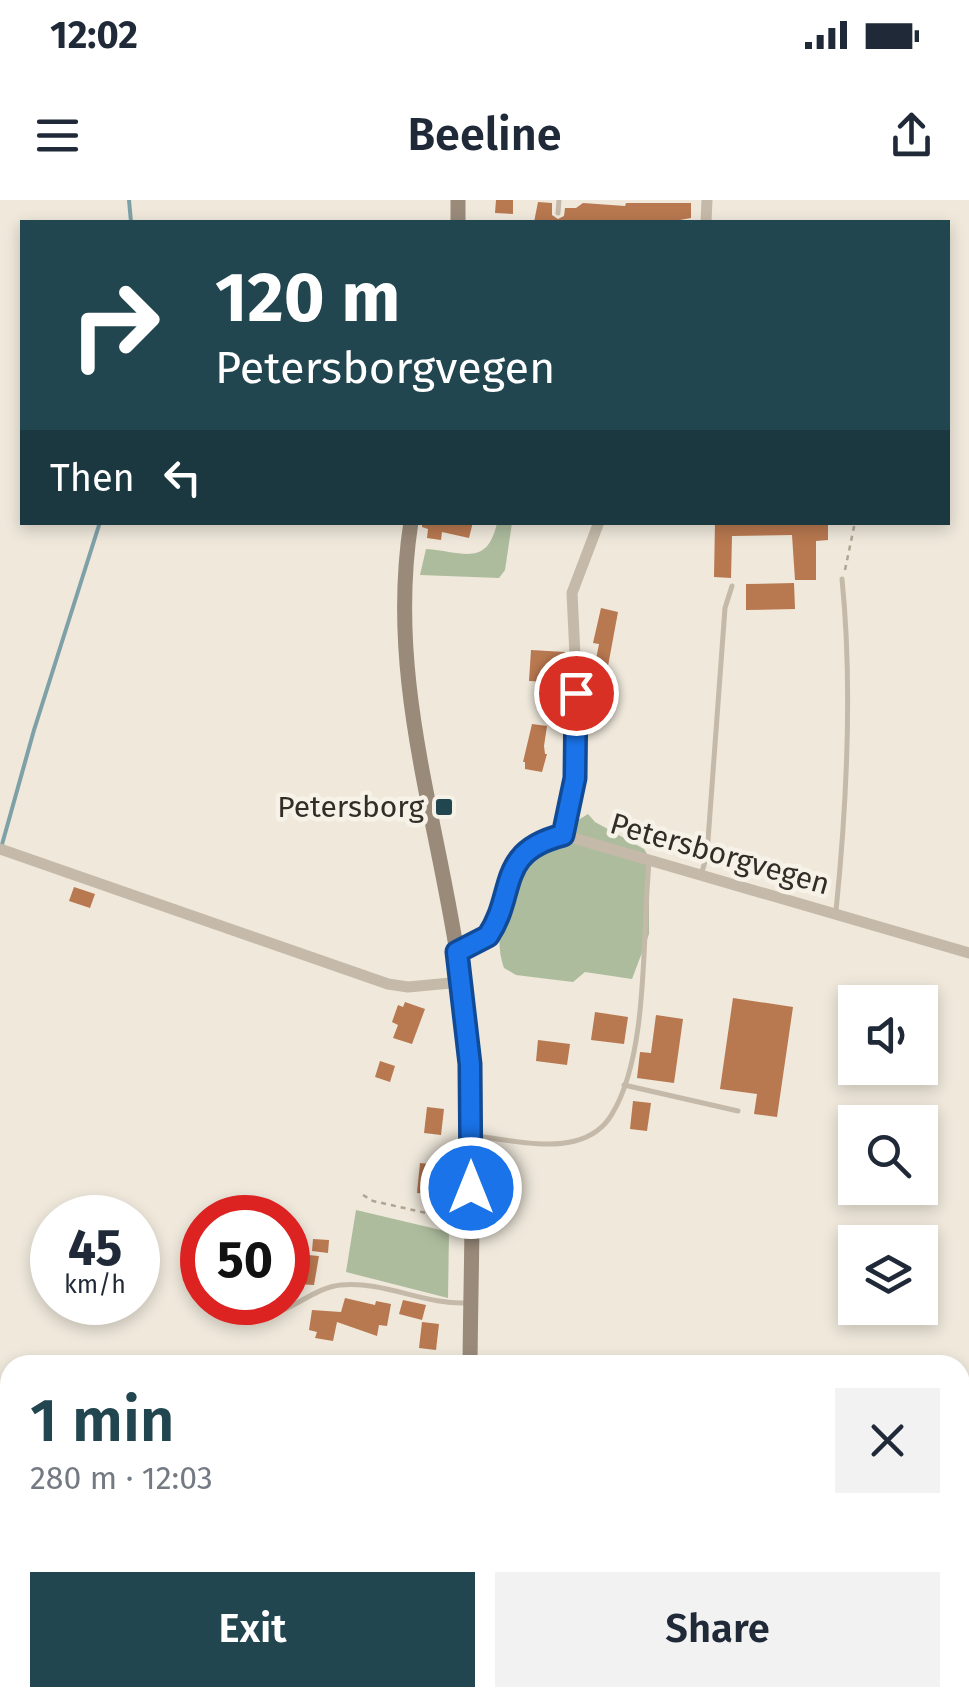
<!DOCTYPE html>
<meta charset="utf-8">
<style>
body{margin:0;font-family:"Fira Sans",sans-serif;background:#f2f2f3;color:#1f2937;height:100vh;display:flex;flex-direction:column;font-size:38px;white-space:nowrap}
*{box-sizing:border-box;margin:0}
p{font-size:32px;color:#747a83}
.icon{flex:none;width:55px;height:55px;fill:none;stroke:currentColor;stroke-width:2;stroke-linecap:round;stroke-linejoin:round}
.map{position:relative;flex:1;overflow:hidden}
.sheet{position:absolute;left:0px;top:1155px;width:970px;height:352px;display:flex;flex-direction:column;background:#fff;border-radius:30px 30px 0 0;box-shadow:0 5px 15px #0003}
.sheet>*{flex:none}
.hud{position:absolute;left:20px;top:20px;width:930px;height:305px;border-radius:0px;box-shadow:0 5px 15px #0003;background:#224650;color:#fff;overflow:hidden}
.buttons{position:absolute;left:838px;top:785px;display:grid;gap:20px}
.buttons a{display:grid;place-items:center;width:100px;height:100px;border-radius:0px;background:#fff;box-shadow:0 5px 15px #0003;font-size:50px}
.speed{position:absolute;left:30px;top:995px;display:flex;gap:20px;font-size:50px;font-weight:700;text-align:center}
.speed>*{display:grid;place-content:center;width:130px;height:130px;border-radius:50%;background:#fff;box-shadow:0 5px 15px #0003;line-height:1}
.speed small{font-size:25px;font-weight:400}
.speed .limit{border:15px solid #d22;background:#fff;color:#111}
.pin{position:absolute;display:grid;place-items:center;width:85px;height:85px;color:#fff;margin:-42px;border:5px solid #fff;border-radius:50%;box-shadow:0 2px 10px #0007}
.me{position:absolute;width:110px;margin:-55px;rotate:0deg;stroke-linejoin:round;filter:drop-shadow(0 0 8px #0008)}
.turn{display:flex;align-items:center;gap:35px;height:210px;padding:0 30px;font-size:45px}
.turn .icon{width:130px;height:130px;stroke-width:2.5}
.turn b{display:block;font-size:70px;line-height:85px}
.then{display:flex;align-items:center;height:95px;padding:0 30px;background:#0003;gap:20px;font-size:38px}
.round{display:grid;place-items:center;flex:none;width:105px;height:105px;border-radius:0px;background:#f2f2f3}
.head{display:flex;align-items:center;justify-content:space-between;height:170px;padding:0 30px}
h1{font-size:60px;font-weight:600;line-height:75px;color:#224650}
.primary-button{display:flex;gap:20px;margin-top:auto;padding:20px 30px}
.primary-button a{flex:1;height:115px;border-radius:0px;background:#224650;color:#fff;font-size:40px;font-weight:600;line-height:115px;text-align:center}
.primary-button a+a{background:#f2f2f3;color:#1f2937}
.status{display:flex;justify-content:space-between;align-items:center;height:70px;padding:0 50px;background:#fff;direction:ltr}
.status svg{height:28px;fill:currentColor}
header{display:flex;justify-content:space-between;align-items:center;height:130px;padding:0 30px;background:#fff;font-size:45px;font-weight:600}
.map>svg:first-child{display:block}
.green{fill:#adbc9d}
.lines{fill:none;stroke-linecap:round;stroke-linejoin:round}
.stream{stroke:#7ea1a8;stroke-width:4}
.building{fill:#b87850}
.path{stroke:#b1a493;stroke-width:2.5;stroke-dasharray:5 5;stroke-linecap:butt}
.lane{stroke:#c5baa9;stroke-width:5}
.street{stroke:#c5baa9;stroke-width:11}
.secondary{stroke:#998a7a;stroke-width:15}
.route-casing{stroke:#114b97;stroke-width:25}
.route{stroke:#1a73e8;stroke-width:18}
.poi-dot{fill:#224650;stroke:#f7f2e7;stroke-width:4}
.labels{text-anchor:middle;stroke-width:9;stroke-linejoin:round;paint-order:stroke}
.poi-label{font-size:30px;fill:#332d28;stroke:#f7f2e7;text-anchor:end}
.street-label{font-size:30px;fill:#332d28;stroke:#f7f2e7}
</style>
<div class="status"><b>12:02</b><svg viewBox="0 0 49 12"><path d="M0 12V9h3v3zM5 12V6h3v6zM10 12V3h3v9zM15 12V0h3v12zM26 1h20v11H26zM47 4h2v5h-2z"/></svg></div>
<header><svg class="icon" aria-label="menu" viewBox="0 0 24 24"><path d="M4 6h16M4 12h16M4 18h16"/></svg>Beeline<svg class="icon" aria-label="share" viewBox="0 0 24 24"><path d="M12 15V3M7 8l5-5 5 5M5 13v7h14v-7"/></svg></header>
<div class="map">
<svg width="969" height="1506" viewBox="0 0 969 1506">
<rect width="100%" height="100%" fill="#efe8db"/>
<!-- green -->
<g class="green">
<path d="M497,323H512L505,370L499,378L420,375L426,349C464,352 487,367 497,323Z"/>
<path d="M588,614L595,622L644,649L649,657V734L632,779L585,772L573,782L516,775L504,768C492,736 505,689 524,661C538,640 567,627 588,614Z"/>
<polygon points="356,1010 449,1032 448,1098 346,1072"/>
</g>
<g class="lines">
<!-- stream -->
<g class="stream">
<polyline points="129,0 131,22"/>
<polyline points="1,648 34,530 100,322"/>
</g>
</g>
<!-- building -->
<g class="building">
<polygon points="496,0 513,0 513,14 495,13"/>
<polygon points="538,2 552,3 552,15 558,19 564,16 565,8 576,8 583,3 625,6 626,3 691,3 691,18 669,22 534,22"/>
<polygon points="422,322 473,322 469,338 442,332 441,340 427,338 428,329 422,327"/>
<polygon points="715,322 828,322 828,340 816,341 816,380 795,380 792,335 732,336 731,378 714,377"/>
<polygon points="794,383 795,409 746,410 746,384"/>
<polygon points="601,408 618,412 608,466 595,464 599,444 593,443"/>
<polygon points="531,450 565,452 566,466 548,466 547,482 529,481"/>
<polygon points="549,485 567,486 568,515 548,514"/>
<polygon points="532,524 547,526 544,546 545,554 547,554 542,572 525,569 525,562 523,562"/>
<polygon points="74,687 95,694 90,708 69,701"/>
<polygon points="733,798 793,807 777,917 754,914 757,894 720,889"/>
<polygon points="405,802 425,809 412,844 393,838 398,825 392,822 398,805 403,807"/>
<polygon points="595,812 628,817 624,844 591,840"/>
<polygon points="656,815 683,819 674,883 637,878 640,852 651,853"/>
<polygon points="538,840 570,844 567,865 536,861"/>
<polygon points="380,861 395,866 390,882 375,877"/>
<polygon points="633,901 651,903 647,931 630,929"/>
<polygon points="427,907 444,909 441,935 424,933"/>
<polygon points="420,963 439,965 436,994 417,993"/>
<polygon points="313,1039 329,1040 328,1053 312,1051"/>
<polygon points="297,1054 319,1056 314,1085 295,1084"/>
<polygon points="345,1098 375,1105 376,1101 391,1104 387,1126 379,1125 377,1136 337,1122 333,1141 315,1138 317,1132 309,1130 312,1110 341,1112"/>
<polygon points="403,1100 426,1105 422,1120 399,1114"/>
<polygon points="422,1122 439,1124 436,1150 419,1148"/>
</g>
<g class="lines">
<!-- path -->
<g class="path">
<polyline points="845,370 855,322"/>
<polyline points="363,995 373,1001 444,1017"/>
</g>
<!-- lane -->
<g class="lane">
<polyline points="558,13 559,0"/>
<polyline points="702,672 707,654 725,408 732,386"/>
<path d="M836,711C847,602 853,488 842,379"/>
<polyline points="624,885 738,911"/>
<path d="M475,936C505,939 545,949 575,941C590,937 604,928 612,914C649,854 642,734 649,663"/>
<polyline points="455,1019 468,1021"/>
<path d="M256,1102L268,1115C294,1110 315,1087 341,1085C384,1081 425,1105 468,1103"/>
<polyline points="372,1506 380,1498 416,1506"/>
</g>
<!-- street -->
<g class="street">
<polyline points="706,22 707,0"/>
<polyline points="563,635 575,578 578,518 572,393 599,322"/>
<polyline points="0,649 388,784 408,787 461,782"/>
<path d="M457,751L488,736C517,693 496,652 563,635L969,753"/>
</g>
<!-- secondary -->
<g class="secondary">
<polyline points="458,22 458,0"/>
<path d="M411,322C386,481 440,624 461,779C478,906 471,1037 470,1165"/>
<polyline points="429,1506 431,1498"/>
</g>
</g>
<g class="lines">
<defs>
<path id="route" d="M471,988L470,864L457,752L488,736C517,693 495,652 563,635L575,578L576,493"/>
</defs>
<!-- route casing -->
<use href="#route" class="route-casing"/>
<!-- route -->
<use href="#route" class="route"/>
</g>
<!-- markers -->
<rect class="poi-dot" x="434" y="597" width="20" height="20" rx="5"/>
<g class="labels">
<!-- poi labels -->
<g class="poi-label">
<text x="424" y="617">Petersborg</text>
</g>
<!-- street labels -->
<g class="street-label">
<text transform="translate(720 654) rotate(16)" y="10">Petersborgvegen</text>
</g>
</g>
</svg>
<div class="buttons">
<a><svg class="icon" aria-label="sound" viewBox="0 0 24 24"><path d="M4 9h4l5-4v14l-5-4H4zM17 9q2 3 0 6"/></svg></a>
<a><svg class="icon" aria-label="search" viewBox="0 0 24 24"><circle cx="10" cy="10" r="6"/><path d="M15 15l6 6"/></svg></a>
<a><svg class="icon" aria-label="layers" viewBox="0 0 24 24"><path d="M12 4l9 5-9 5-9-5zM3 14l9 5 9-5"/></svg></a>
</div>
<div class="speed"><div>45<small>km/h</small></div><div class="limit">50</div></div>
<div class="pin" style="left:576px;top:493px;background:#d93025"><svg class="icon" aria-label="arrive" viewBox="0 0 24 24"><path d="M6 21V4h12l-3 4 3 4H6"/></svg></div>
<svg class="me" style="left:471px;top:988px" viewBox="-20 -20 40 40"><circle r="17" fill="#1a73e8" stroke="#fff" stroke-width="3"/><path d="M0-11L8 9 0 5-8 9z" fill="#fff"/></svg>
<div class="hud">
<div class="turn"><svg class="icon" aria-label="right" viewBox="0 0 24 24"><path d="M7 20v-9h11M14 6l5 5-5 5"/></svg><div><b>120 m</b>Petersborgvegen</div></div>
<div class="then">Then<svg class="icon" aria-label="left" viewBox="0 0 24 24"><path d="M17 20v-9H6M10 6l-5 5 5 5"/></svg></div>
</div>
<section class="sheet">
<div class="head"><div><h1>1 min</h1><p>280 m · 12:03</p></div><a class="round"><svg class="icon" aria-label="close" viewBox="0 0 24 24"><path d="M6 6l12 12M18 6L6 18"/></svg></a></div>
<div class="primary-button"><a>Exit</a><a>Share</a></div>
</section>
</div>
